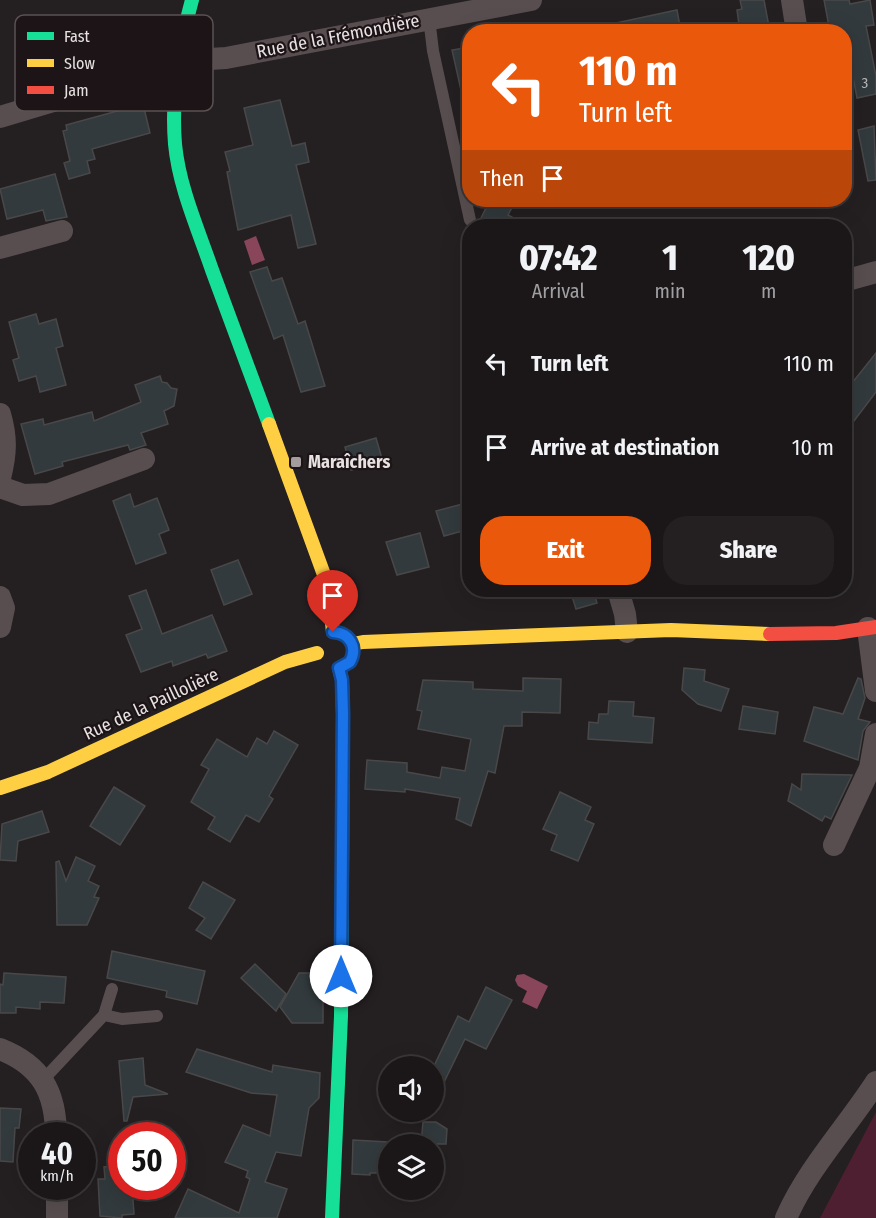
<!DOCTYPE html>
<meta charset="utf-8">
<style>
body{margin:0;font-family:"Fira Sans Condensed",sans-serif;background:#242021;color:#f1f3f6;height:100vh;display:flex;flex-direction:column;font-size:22px;white-space:nowrap}
*{box-sizing:border-box;margin:0}
p{font-size:20px;color:#a09fa2}
.icon{flex:none;width:33px;height:33px;fill:none;stroke:currentColor;stroke-width:2;stroke-linecap:round;stroke-linejoin:round}
.map{position:relative;flex:1;overflow:hidden}
.side{position:absolute;left:462px;top:219px;width:390px;height:378px;display:flex;flex-direction:column;background:#1b1718;border-radius:24px;box-shadow:0 6px 24px #0002,0 0 0 2px #393637}
.side>*{flex:none}
.hud{position:absolute;left:462px;top:24px;width:390px;height:183px;border-radius:24px;box-shadow:0 6px 24px #0002,0 0 0 2px #393637;background:#ea580c;color:#fff;overflow:hidden}
.controls{position:absolute;left:378px;top:1056px;display:grid;gap:12px}
.controls a{display:grid;place-items:center;width:66px;height:66px;border-radius:50%;background:#1b1718;box-shadow:0 6px 24px #0002,0 0 0 2px #393637;font-size:30px}
.speed{position:absolute;left:18px;top:1122px;display:flex;gap:12px;font-size:30px;font-weight:700;text-align:center}
.speed>*{display:grid;place-content:center;width:78px;height:78px;border-radius:50%;background:#1b1718;box-shadow:0 6px 24px #0002,0 0 0 2px #393637;line-height:1}
.speed small{font-size:15px;font-weight:400}
.speed .limit{border:9px solid #d22;background:#fff;color:#111}
.pin{position:absolute;display:grid;place-items:center;width:51px;height:51px;color:#fff;margin:-62px -26px;border-radius:50% 50% 50% 0;rotate:-45deg;box-shadow:0 0 6px #0007}
.pin .icon{rotate:45deg}
.me{position:absolute;width:66px;margin:-33px;rotate:0deg;stroke-linejoin:round;filter:drop-shadow(0 0 4px #0008)}
.turn{display:flex;align-items:center;gap:21px;height:126px;padding:0 18px;font-size:27px}
.turn .icon{width:78px;height:78px;stroke-width:2.5}
.turn b{display:block;font-size:42px;line-height:51px}
.then{display:flex;align-items:center;height:57px;padding:0 18px;background:#0003;gap:12px;font-size:22px}
.eta{display:flex;justify-content:space-evenly;align-items:center;height:102px;text-align:center}
.eta b{font-size:36px;font-weight:800;line-height:42px}
.primary-button{display:flex;gap:12px;margin-top:auto;padding:12px 18px}
.primary-button a{flex:1;height:69px;border-radius:24px;background:#ea580c;color:#fff;font-size:24px;font-weight:800;line-height:69px;text-align:center}
.primary-button a+a{background:#242021;color:#f1f3f6}
ul{padding:0;list-style:none}
li{display:flex;align-items:center;gap:18px;height:84px;padding:0 18px}
li div{flex:1}
li b{display:block;font-size:22px}
li em{font-style:normal}
.map>svg:first-child{display:block}
.green{fill:#4e1f30}
.water{fill:#89465b}
.building{fill:#323a3d;stroke:#494849;stroke-width:1.5}
.lines{fill:none;stroke-linecap:round;stroke-linejoin:round}
.lane{stroke:#584e50;stroke-width:12}
.street{stroke:#584e50;stroke-width:22}
.fast{stroke:#16e098;stroke-width:14}
.slow{stroke:#ffcf43;stroke-width:14}
.jam{stroke:#f24e42;stroke-width:14}
.route-casing{stroke:#114b97;stroke-width:15}
.route{stroke:#1a73e8;stroke-width:10}
.poi-dot{fill:#a39d9e;stroke:#1c1416;stroke-width:2}
.labels{text-anchor:middle;stroke-width:4.5;stroke-linejoin:round;paint-order:stroke}
.number-label{font-size:15px;fill:#bab7b9}
.street-label{font-size:18px;fill:#e7e1e2;stroke:#1c1416}
.poi-label{font-size:18px;font-weight:bold;fill:#e7e1e2;stroke:#1c1416;text-anchor:start}
.key{fill:#1c1416;stroke:#595253;stroke-width:1.5}
.key-label{font-size:16px;fill:#e7e1e2}
</style>
<div class="map">
<svg width="876" height="1218" viewBox="0 0 876 1218">
<rect width="100%" height="100%" fill="#241f20"/>
<!-- green -->
<polygon class="green" points="876,1112 876,1218 820,1218"/>
<!-- water -->
<g class="water">
<polygon points="256,236 265,260 252,265 244,241"/>
<polygon points="524,974 548,986 537,1009 522,1002 527,991 518,986 515,980 517,975"/>
</g>
<!-- building -->
<g class="building">
<polygon points="740,0 764,0 770,32 740,32 737,10 742,9"/>
<polygon points="824,0 849,0 850,4 870,0 874,25 866,26 876,76 876,94 857,98 851,66 844,66 844,32 830,32"/>
<polygon points="677,10 681,32 612,32 611,24"/>
<polygon points="470,47 470,98 463,99 452,50"/>
<polygon points="280,100 292,146 305,143 309,162 296,165 316,244 298,248 291,215 238,230 227,172 230,171 225,152 253,145 244,108"/>
<polygon points="143,104 150,133 92,149 95,159 87,161 90,173 69,179 64,163 70,161 63,131 67,130 66,125"/>
<polygon points="874,126 876,180 868,181 858,130"/>
<polygon points="55,174 67,217 46,221 43,210 7,219 0,189"/>
<polygon points="490,200 516,200 508,215 528,226 481,226 485,221 481,218"/>
<polygon points="267,267 272,281 282,278 298,324 305,321 325,386 301,392 283,335 274,339 250,272"/>
<polygon points="36,314 39,324 56,319 63,346 56,348 66,385 40,392 36,376 19,381 13,360 19,358 9,322"/>
<polygon points="876,353 876,392 844,434 844,393"/>
<polygon points="160,376 162,382 167,383 171,388 177,389 174,406 164,411 168,424 141,433 146,445 130,450 128,445 62,462 63,466 35,474 21,424 43,419 44,425 92,412 94,421 141,402 135,385"/>
<polygon points="376,438 383,462 351,470 345,447"/>
<polygon points="130,494 134,507 157,498 169,530 159,534 166,553 136,564 113,501"/>
<polygon points="470,502 470,529 444,536 436,511"/>
<polygon points="420,533 429,567 397,575 386,542"/>
<polygon points="238,560 252,594 224,605 211,570"/>
<polygon points="146,590 162,634 212,615 227,651 208,658 206,654 173,666 172,661 141,672 126,635 142,629 129,596"/>
<polygon points="570,590 593,590 597,603 576,609"/>
<polygon points="684,668 705,670 704,681 729,689 721,711 698,704 682,690"/>
<polygon points="523,678 561,679 560,713 522,712 522,726 504,726 495,773 488,771 471,826 456,819 460,798 405,789 405,792 365,789 367,760 407,763 407,772 440,778 442,767 465,771 471,739 418,729 422,711 417,710 423,680 473,682 473,689 523,691"/>
<polygon points="858,678 861,679 865,698 858,719 870,722 863,731 858,760 804,741 814,707 843,714"/>
<polygon points="609,701 634,702 633,716 654,718 652,743 588,739 589,722 598,723 599,714 608,714"/>
<polygon points="743,706 778,712 775,734 739,729"/>
<polygon points="274,731 298,745 269,796 273,799 259,822 246,815 230,842 208,829 215,817 191,802 209,769 201,765 217,739 247,757 257,738 267,744"/>
<polygon points="802,774 852,775 831,819 825,816 822,821 788,801 792,784 801,790"/>
<polygon points="114,787 145,806 120,845 90,826"/>
<polygon points="560,792 591,807 585,820 594,824 578,861 551,850 557,835 543,829"/>
<polygon points="42,811 49,832 18,841 16,861 0,860 2,824"/>
<polygon points="76,857 95,866 88,881 99,886 94,897 99,898 87,925 57,925 56,862 59,861 66,881"/>
<polygon points="203,882 235,900 211,939 196,930 205,918 189,908"/>
<polygon points="112,951 205,971 197,1004 166,997 167,991 107,978"/>
<polygon points="255,964 286,994 276,1011 241,978"/>
<polygon points="4,973 66,977 64,1003 40,1002 40,1009 16,1007 16,1013 0,1013 0,984 3,985"/>
<polygon points="299,973 323,973 323,1023 292,1023 280,1007"/>
<polygon points="486,987 512,1000 486,1049 465,1039 434,1103 434,1066 458,1016 469,1022"/>
<polygon points="197,1049 272,1072 273,1065 320,1073 319,1098 309,1108 301,1156 276,1152 265,1182 287,1189 277,1218 175,1218 188,1189 239,1213 250,1179 246,1177 248,1171 225,1162 243,1125 270,1136 277,1095 251,1093 186,1072"/>
<polygon points="143,1058 145,1085 168,1094 133,1097 127,1121 124,1121 119,1061"/>
<polygon points="0,1108 21,1109 19,1128 15,1128 13,1162 0,1161"/>
<polygon points="423,1122 436,1122 447,1129 446,1144 421,1144"/>
<polygon points="353,1140 388,1142 388,1173 370,1173 370,1175 352,1174"/>
<polygon points="122,1165 122,1186 132,1186 134,1214 122,1215 122,1218 100,1216 98,1179 105,1179 104,1167"/>
</g>
<g class="lines">
<!-- lane -->
<g class="lane">
<polyline points="429,18 433,51 470,220"/>
<polyline points="104,1015 112,989"/>
<polyline points="43,1080 104,1015 122,1019 157,1016"/>
</g>
<!-- street -->
<g class="street">
<polyline points="792,0 797,32"/>
<polyline points="179,58 193,60 226,58 531,0"/>
<polyline points="0,117 140,75 158,73 178,73"/>
<polyline points="0,248 62,231"/>
<polyline points="844,281 876,272"/>
<path d="M0,414C7,438 6,454 0,478"/>
<polyline points="0,487 23,495 49,494 144,459"/>
<polyline points="618,590 625,614 627,632"/>
<polyline points="0,597 4,608 0,627"/>
<polyline points="868,628 876,691"/>
<polyline points="834,845 870,768 876,734"/>
<path d="M0,1049C41,1065 56,1092 56,1136"/>
<polyline points="57,1186 57,1218"/>
<path d="M786,1218C808,1168 847,1127 876,1082"/>
</g>
<!-- fast -->
<g class="fast">
<path d="M192,0C179,47 171,95 175,144C179,187 198,229 212,270C231,321 250,373 269,424"/>
<polyline points="332,1218 341,1016 342,880"/>
</g>
<!-- slow -->
<g class="slow">
<polyline points="269,424 327,583 333,632"/>
<polyline points="353,644 363,642 671,630 770,634"/>
<polyline points="0,788 48,772 285,662 317,653"/>
</g>
<!-- jam -->
<g class="jam">
<polyline points="770,634 836,633 876,627"/>
<polyline points="339,668 342,680 343,714 342,880"/>
</g>
</g>
<g class="lines">
<defs>
<path id="route" d="M333,632C350,633 358,647 350,662L339,668L342,680L343,714L341,976"/>
</defs>
<!-- route casing -->
<use href="#route" class="route-casing"/>
<!-- route -->
<use href="#route" class="route"/>
</g>
<!-- markers -->
<rect class="poi-dot" x="290" y="456" width="12" height="12" rx="3"/>
<g class="labels">
<!-- number labels -->
<g class="number-label">
<text x="865" y="88">3</text>
</g>
<!-- street labels -->
<g class="street-label">
<text transform="translate(338 36) rotate(-11)" y="6">Rue de la Frémondière</text>
<text transform="translate(151 704) rotate(-25)" y="6">Rue de la Paillolière</text>
</g>
<!-- poi labels -->
<g class="poi-label">
<text x="308" y="468">Maraîchers</text>
</g>
</g>
<!-- legend -->
<rect x="15" y="15" width="198" height="96" rx="9" class="key"/>
<rect x="27" y="32" width="27" height="8" fill="#16e098"/>
<rect x="27" y="59" width="27" height="8" fill="#ffcf43"/>
<rect x="27" y="86" width="27" height="8" fill="#f24e42"/>
<g class="key-label">
<text x="64" y="42">Fast</text>
<text x="64" y="69">Slow</text>
<text x="64" y="96">Jam</text>
</g>
</svg>
<div class="controls">
<a><svg class="icon" aria-label="sound" viewBox="0 0 24 24"><path d="M4 9h4l5-4v14l-5-4H4zM17 9q2 3 0 6"/></svg></a>
<a><svg class="icon" aria-label="layers" viewBox="0 0 24 24"><path d="M12 4l9 5-9 5-9-5zM3 14l9 5 9-5"/></svg></a>
</div>
<div class="speed"><div>40<small>km/h</small></div><div class="limit">50</div></div>
<div class="pin" style="left:333px;top:632px;background:#d93025"><svg class="icon" aria-label="arrive" viewBox="0 0 24 24"><path d="M6 21V4h12l-3 4 3 4H6"/></svg></div>
<svg class="me" style="left:341px;top:976px" viewBox="-20 -20 40 40"><circle r="19" fill="#fff"/><path d="M0-13L10 11 0 6-10 11z" fill="#1a73e8"/></svg>
<div class="hud">
<div class="turn"><svg class="icon" aria-label="left" viewBox="0 0 24 24"><path d="M17 20v-9H6M10 6l-5 5 5 5"/></svg><div><b>110 m</b>Turn left</div></div>
<div class="then">Then<svg class="icon" aria-label="arrive" viewBox="0 0 24 24"><path d="M6 21V4h12l-3 4 3 4H6"/></svg></div>
</div>
<section class="side">
<div class="eta">
<div><b>07:42</b><p>Arrival</p></div>
<div><b>1</b><p>min</p></div>
<div><b>120</b><p>m</p></div>
</div>
<ul>
<li><svg class="icon" aria-label="left" viewBox="0 0 24 24"><path d="M17 20v-9H6M10 6l-5 5 5 5"/></svg><div><b>Turn left</b></div><em>110 m</em></li>
<li><svg class="icon" aria-label="arrive" viewBox="0 0 24 24"><path d="M6 21V4h12l-3 4 3 4H6"/></svg><div><b>Arrive at destination</b></div><em>10 m</em></li>
</ul>
<div class="primary-button"><a>Exit</a><a>Share</a></div>
</section>
</div>
